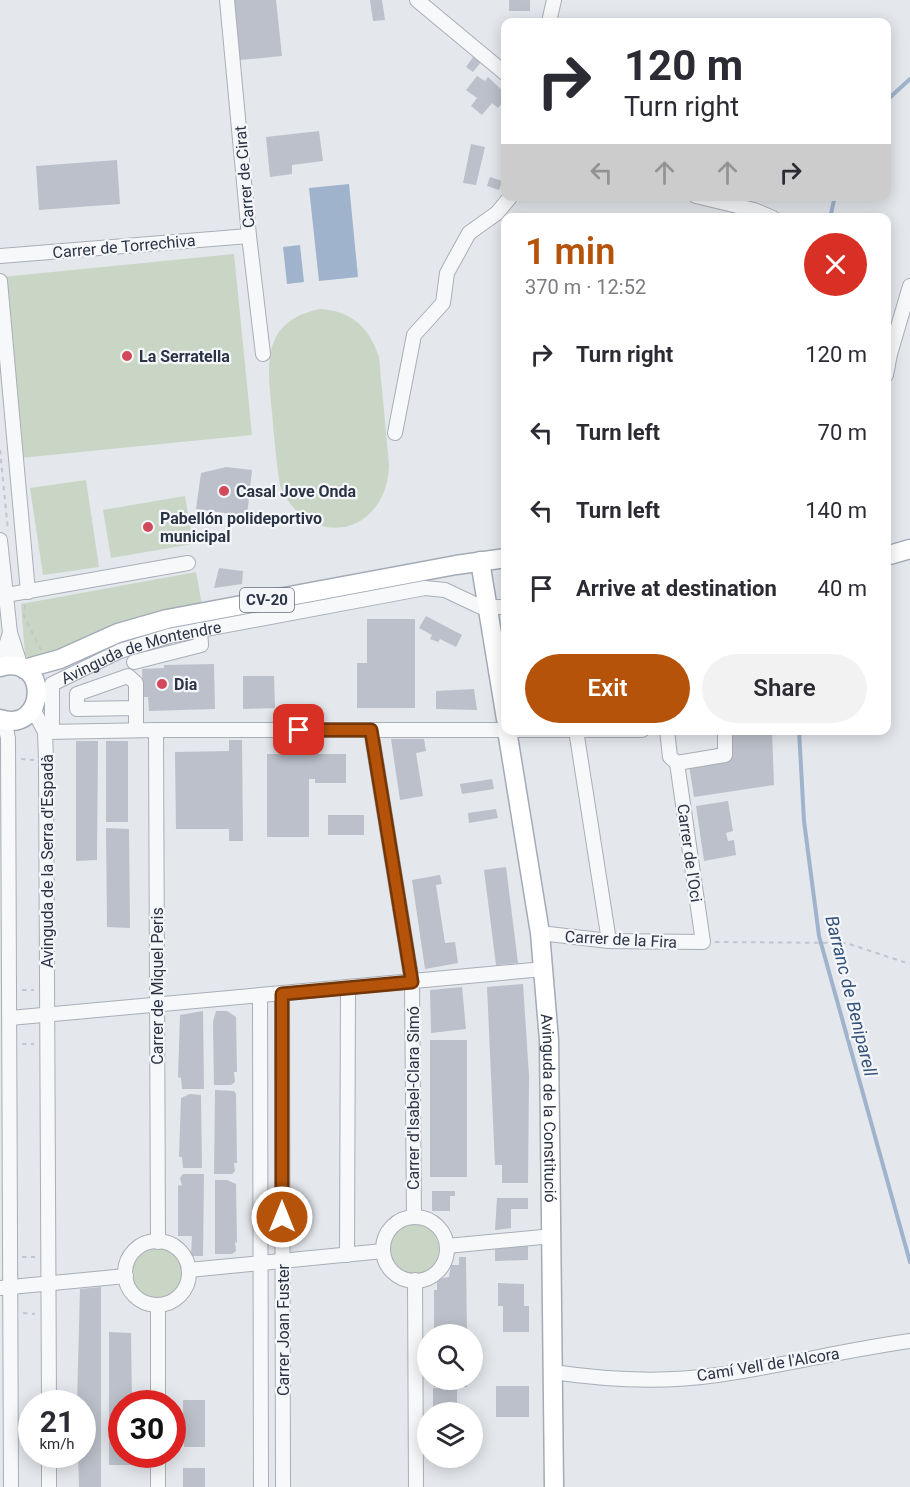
<!DOCTYPE html>
<meta charset="utf-8">
<style>
body{margin:0;font-family:Roboto,sans-serif;background:#f2f2f3;color:#2b2b33;height:100vh;display:flex;flex-direction:column;font-size:22px;white-space:nowrap}
*{box-sizing:border-box;margin:0}
p{font-size:20px;color:#7c7c81}
.icon{flex:none;width:33px;height:33px;fill:none;stroke:currentColor;stroke-width:2;stroke-linecap:round;stroke-linejoin:round}
.map{position:relative;flex:1;overflow:hidden}
.details{position:absolute;left:501px;top:213px;width:390px;height:522px;display:flex;flex-direction:column;background:#fff;border-radius:12px;box-shadow:0 3px 15px #0003}
.details>*{flex:none}
.top-card{position:absolute;left:501px;top:18px;width:390px;height:183px;border-radius:12px;box-shadow:0 3px 15px #0003;background:#fff;color:#2b2b33;overflow:hidden}
.tools{position:absolute;left:417px;top:1324px;display:grid;gap:12px}
.tools a{display:grid;place-items:center;width:66px;height:66px;border-radius:50%;background:#fff;box-shadow:0 3px 15px #0003;font-size:30px}
.speed{position:absolute;left:18px;top:1390px;display:flex;gap:12px;font-size:30px;font-weight:700;text-align:center}
.speed>*{display:grid;place-content:center;width:78px;height:78px;border-radius:50%;background:#fff;box-shadow:0 3px 15px #0003;line-height:1}
.speed small{font-size:15px;font-weight:400}
.speed .limit{border:9px solid #d22;background:#fff;color:#111}
.pin{position:absolute;display:grid;place-items:center;width:51px;height:51px;color:#fff;margin:-26px;border-radius:12px;box-shadow:0 3px 9px #0006}
.me{position:absolute;width:66px;margin:-33px;rotate:0deg;stroke-linejoin:round;filter:drop-shadow(0 0 4px #0008)}
.turn{display:flex;align-items:center;gap:21px;height:126px;padding:0 24px;font-size:27px}
.turn .icon{width:78px;height:78px;stroke-width:2.5}
.turn b{display:block;font-size:42px;line-height:51px}
.lanes{display:flex;align-items:center;height:57px;padding:0 24px;background:#0003;justify-content:center;gap:30px;direction:ltr}
.lanes .off{opacity:.35}
.round{display:grid;place-items:center;flex:none;width:63px;height:63px;border-radius:32px;background:#f2f2f3}
.head{display:flex;align-items:center;justify-content:space-between;height:102px;padding:0 24px}
h1{font-size:36px;font-weight:600;line-height:45px;color:#b45309}
.primary-button{display:flex;gap:12px;margin-top:auto;padding:12px 24px}
.primary-button a{flex:1;height:69px;border-radius:36px;background:#b45309;color:#fff;font-size:24px;font-weight:600;line-height:69px;text-align:center}
.primary-button a+a{background:#f2f2f3;color:#2b2b33}
ul{padding:0;list-style:none}
li{display:flex;align-items:center;gap:18px;height:78px;padding:0 24px}
li div{flex:1}
li b{display:block;font-size:22px}
li em{font-style:normal}
.map>svg:first-child{display:block}
.green{fill:#c9d6c5}
.water{fill:#9fb4cc}
.lines{fill:none;stroke-linecap:round;stroke-linejoin:round}
.stream{stroke:#9fb4cc;stroke-width:4}
.building{fill:#bbc0ca}
.minor-casing{stroke:#a9aeb7;stroke-width:16}
.major-casing{stroke:#a3abb8;stroke-width:21}
.path{stroke:#c2c5cb;stroke-width:2;stroke-dasharray:4.5 4.5;stroke-linecap:butt}
.minor{stroke:#f7f8fa;stroke-width:14}
.major{stroke:#fff;stroke-width:18}
.route-casing{stroke:#753606;stroke-width:15}
.route{stroke:#b45309;stroke-width:10}
.poi-dot{fill:#d1495b;stroke:#f4f6f9;stroke-width:2}
.labels{text-anchor:middle;stroke-width:4.5;stroke-linejoin:round;paint-order:stroke}
.shield{fill:#f4f6f9;stroke:#676e7b;stroke-width:1.5}
.shield-label{font-size:15px;font-weight:bold;fill:#2b3445}
.street-label{font-size:16px;fill:#2b3445;stroke:#f4f6f9}
.poi-label{font-size:16px;font-weight:bold;fill:#2b3445;stroke:#f4f6f9;text-anchor:start}
.water-label{font-size:18px;font-style:italic;fill:#34527a;stroke:#f4f6f9}
</style>
<div class="map">
<svg width="910" height="1487" viewBox="0 0 910 1487">
<rect width="100%" height="100%" fill="#e4e7ec"/>
<!-- green -->
<g class="green">
<polygon points="234,254 252,435 20,458 2,277"/>
<path d="M320,309C352,311 369,327 379,357L389,465C387,536 309,552 280,486C276,461 274,437 272,412C267,364 261,321 320,309Z"/>
<polygon points="86,480 99,567 43,575 30,488"/>
<polygon points="185,496 193,544 111,558 103,510"/>
<polygon points="196,572 202,605 30,661 25,654 21,604"/>
<circle cx="414" cy="1249" r="25"/>
<circle cx="157" cy="1273" r="25"/>
</g>
<!-- water -->
<g class="water">
<polygon points="349,184 358,277 319,281 309,188"/>
<polygon points="300,245 304,282 287,284 283,247"/>
</g>
<g class="lines">
<!-- stream -->
<g class="stream">
<polyline points="886,101 910,79"/>
<polyline points="830,218 835,196"/>
<polyline points="799,730 804,821 819,936 910,1262"/>
</g>
</g>
<!-- building -->
<g class="building">
<polygon points="233,0 276,0 282,56 240,60"/>
<polygon points="370,0 382,0 385,20 373,21"/>
<rect x="509" y="0" width="21" height="11"/>
<polygon points="473,57 481,62 473,72 466,67"/>
<polygon points="477,76 485,81 488,77 506,94 506,99 498,108 492,103 482,115 471,106 477,98 466,90"/>
<polygon points="319,131 323,161 292,165 292,174 270,177 266,137"/>
<polygon points="471,144 485,147 476,185 463,183"/>
<polygon points="117,160 120,204 39,210 36,166"/>
<polygon points="490,177 502,181 499,190 487,186"/>
<polygon points="226,467 252,470 247,516 196,509 201,473"/>
<polygon points="219,568 243,571 242,584 214,588"/>
<polygon points="426,616 462,635 456,647 440,639 438,642 430,639 432,635 419,628"/>
<polygon points="367,619 415,619 415,708 357,708 357,663 367,663"/>
<polygon points="214,664 215,709 149,711 148,697 143,697 142,669 164,668 164,665"/>
<polygon points="243,676 274,676 275,708 243,709"/>
<polygon points="474,689 477,710 436,709 436,691"/>
<polygon points="729,730 772,730 774,785 694,797 689,765 730,760"/>
<polygon points="391,739 424,739 426,751 416,753 423,796 400,800"/>
<polygon points="229,740 242,740 243,841 229,841 229,829 176,829 175,752 229,751"/>
<polygon points="76,741 98,741 97,860 76,861"/>
<rect x="106" y="741" width="22" height="81"/>
<polygon points="267,754 346,754 346,783 315,783 315,779 309,779 309,837 267,837"/>
<polygon points="492,779 494,789 462,794 460,784"/>
<polygon points="728,801 733,831 726,833 728,841 734,840 736,855 704,861 696,806"/>
<polygon points="496,809 498,818 469,823 468,813"/>
<rect x="328" y="815" width="36" height="20"/>
<polygon points="106,828 129,829 130,928 107,927"/>
<polygon points="506,867 518,963 496,965 484,870"/>
<polygon points="440,875 442,884 436,885 445,943 455,942 458,963 425,969 412,880"/>
<polygon points="523,984 529,1076 528,1183 502,1183 502,1165 495,1165 487,987"/>
<polygon points="462,987 466,1029 431,1033 430,990"/>
<polygon points="203,1011 204,1089 182,1089 181,1078 178,1077 180,1015"/>
<polygon points="216,1011 227,1011 236,1017 237,1072 234,1072 235,1082 231,1085 214,1085 213,1022"/>
<rect x="430" y="1040" width="37" height="137"/>
<polygon points="215,1090 234,1091 236,1094 237,1163 234,1163 235,1171 232,1174 214,1174"/>
<polygon points="201,1095 202,1168 183,1168 182,1157 179,1157 181,1098 190,1094"/>
<polygon points="183,1174 204,1174 203,1256 191,1256 192,1236 178,1236 178,1185 182,1186 180,1178"/>
<polygon points="215,1180 227,1180 236,1184 237,1243 235,1242 236,1251 232,1254 215,1254"/>
<polygon points="432,1191 455,1191 455,1196 450,1196 450,1211 432,1211"/>
<polygon points="497,1198 528,1198 528,1209 511,1209 511,1228 495,1230"/>
<polygon points="528,1246 528,1260 495,1261 495,1249"/>
<polygon points="459,1257 466,1257 467,1335 434,1335 434,1290 437,1290 437,1279 449,1277 451,1265 459,1265"/>
<polygon points="498,1283 524,1284 524,1306 529,1306 529,1332 503,1332 503,1306 498,1306"/>
<polygon points="101,1287 101,1487 79,1487 78,1455 82,1455 82,1404 77,1404 80,1289"/>
<polygon points="109,1332 131,1333 132,1404 122,1404 122,1455 133,1455 133,1465 109,1465"/>
<rect x="434" y="1380" width="33" height="7"/>
<rect x="496" y="1386" width="33" height="31"/>
<rect x="433" y="1388" width="24" height="25"/>
<polygon points="183,1400 205,1400 205,1447 184,1447"/>
<rect x="436" y="1458" width="16" height="6"/>
<rect x="183" y="1468" width="22" height="19"/>
</g>
<g class="lines">
<defs>
<g id="minor">
<polyline points="227,0 249,236 263,354"/>
<polyline points="417,0 506,74"/>
<polyline points="549,22 554,0"/>
<polyline points="696,196 754,210 773,218"/>
<polyline points="0,256 249,236"/>
<polyline points="0,281 28,592"/>
<polyline points="886,375 890,354 910,286"/>
<polyline points="395,433 414,335 443,303 447,273 469,233 497,213 511,196"/>
<polyline points="0,540 10,633 21,667"/>
<polyline points="0,596 188,563"/>
<polyline points="134,662 201,645 200,630"/>
<polyline points="0,665 10,633"/>
<polyline points="136,708 77,709 77,694 128,676 136,683 136,730"/>
<polyline points="33,709 45,732 46,760 49,1404"/>
<polyline points="4,720 8,738 11,1487"/>
<polyline points="156,730 158,1242"/>
<polyline points="371,730 412,982 414,1217"/>
<polyline points="576,730 609,941"/>
<polyline points="667,730 670,757 677,763 725,755 725,730"/>
<polyline points="45,732 156,730 642,730"/>
<path id="s1" d="M45,732L52,724V684L120,651L169,636L425,588L445,590L481,607H506"/>
<polyline points="540,933 609,941 703,942 677,763"/>
<polyline points="282,994 283,1487"/>
<polyline points="260,996 261,1487"/>
<polyline points="10,1018 544,969"/>
<circle cx="415" cy="1249" r="32"/>
<circle cx="157" cy="1273" r="32"/>
<polyline points="447,1246 553,1236"/>
<polyline points="347,1255 348,988"/>
<polyline points="189,1270 383,1251"/>
<polyline points="415,1280 416,1487"/>
<polyline points="0,1288 126,1276"/>
<path d="M553,1372C607,1380 663,1383 717,1375C782,1366 845,1350 910,1341"/>
<polyline points="158,1404 158,1305"/>
<polyline points="49,1455 49,1487"/>
<polyline points="158,1487 158,1455"/>
</g>
<g id="major">
<polyline points="886,556 910,549"/>
<polyline points="480,561 506,719"/>
<path d="M0,667C51,653 47,734 0,719"/>
<polyline points="24,669 60,659 118,633 167,619 456,565 506,558"/>
<path id="s2" d="M507,730L540,933L549,1040L554,1487"/>
</g>
</defs>
<!-- minor casing -->
<use href="#minor" class="minor-casing"/>
<!-- major casing -->
<use href="#major" class="major-casing"/>
<!-- path -->
<g class="path">
<polyline points="0,450 8,531"/>
<polyline points="25,605 24,616 41,650"/>
<polyline points="21,759 34,760"/>
<polyline points="715,942 846,943 910,964"/>
<polyline points="22,990 34,990"/>
<polyline points="22,1044 34,1044"/>
<polyline points="22,1257 35,1257"/>
<polyline points="23,1313 35,1314"/>
</g>
<!-- minor -->
<use href="#minor" class="minor"/>
<!-- major -->
<use href="#major" class="major"/>
</g>
<g class="lines">
<defs>
<polyline id="route" points="282,1217 282,994 412,982 371,730 299,730"/>
</defs>
<!-- route casing -->
<use href="#route" class="route-casing"/>
<!-- route -->
<use href="#route" class="route"/>
</g>
<!-- markers -->
<g class="poi-dot">
<circle cx="127" cy="356" r="6"/>
<circle cx="224" cy="491" r="6"/>
<circle cx="148" cy="527" r="6"/>
<circle cx="162" cy="684" r="6"/>
</g>
<g class="labels">
<!-- shield labels -->
<rect class="shield" x="240" y="588" width="54" height="24" rx="4.5"/>
<g class="shield-label">
<text x="267" y="605">CV-20</text>
</g>
<!-- street labels -->
<g class="street-label">
<text transform="translate(244 177) rotate(-95)" y="6">Carrer de Cirat</text>
<text transform="translate(124 246) rotate(-5)" y="6">Carrer de Torrechiva</text>
<text dy="6" stroke="none"><textPath href="#s1" startOffset="146">Avinguda de Montendre</textPath></text>
<text transform="translate(690 853) rotate(82)" y="6">Carrer de l'Oci</text>
<text transform="translate(47 861) rotate(-90)" y="6">Avinguda de la Serra d'Espadà</text>
<text transform="translate(621 939) rotate(3)" y="6">Carrer de la Fira</text>
<text transform="translate(157 986) rotate(-90)" y="6">Carrer de Miquel Peris</text>
<text transform="translate(413 1098) rotate(-90)" y="6">Carrer d'Isabel-Clara Simó</text>
<text dy="6" stroke="none"><textPath href="#s2" startOffset="381">Avinguda de la Constitució</textPath></text>
<text transform="translate(283 1330) rotate(-90)" y="6">Carrer Joan Fuster</text>
<text transform="translate(768 1364) rotate(-9)" y="6">Camí Vell de l'Alcora</text>
</g>
<!-- poi labels -->
<g class="poi-label">
<text x="139" y="362">La Serratella</text>
<text x="236" y="497">Casal Jove Onda</text>
<text x="160" y="524">Pabellón polideportivo<tspan x="160" dy="18">municipal</tspan></text>
<text x="174" y="690">Dia</text>
</g>
<!-- water labels -->
<g class="water-label">
<text transform="translate(851 996) rotate(76)" y="6">Barranc de Beniparell</text>
</g>
</g>
</svg>
<div class="tools">
<a><svg class="icon" aria-label="search" viewBox="0 0 24 24"><circle cx="10" cy="10" r="6"/><path d="M15 15l6 6"/></svg></a>
<a><svg class="icon" aria-label="layers" viewBox="0 0 24 24"><path d="M12 4l9 5-9 5-9-5zM3 14l9 5 9-5"/></svg></a>
</div>
<div class="speed"><div>21<small>km/h</small></div><div class="limit">30</div></div>
<div class="pin" style="left:299px;top:730px;background:#d93025"><svg class="icon" aria-label="arrive" viewBox="0 0 24 24"><path d="M6 21V4h12l-3 4 3 4H6"/></svg></div>
<svg class="me" style="left:282px;top:1217px" viewBox="-20 -20 40 40"><circle r="17" fill="#b45309" stroke="#fff" stroke-width="3"/><path d="M0-11L8 9 0 5-8 9z" fill="#fff"/></svg>
<div class="top-card">
<div class="turn"><svg class="icon" aria-label="right" viewBox="0 0 24 24"><path d="M7 20v-9h11M14 6l5 5-5 5"/></svg><div><b>120 m</b>Turn right</div></div>
<div class="lanes"><svg class="icon off" aria-label="left" viewBox="0 0 24 24"><path d="M17 20v-9H6M10 6l-5 5 5 5"/></svg><svg class="icon off" aria-label="ahead" viewBox="0 0 24 24"><path d="M12 20V5M6 11l6-6 6 6"/></svg><svg class="icon off" aria-label="ahead" viewBox="0 0 24 24"><path d="M12 20V5M6 11l6-6 6 6"/></svg><svg class="icon" aria-label="right" viewBox="0 0 24 24"><path d="M7 20v-9h11M14 6l5 5-5 5"/></svg></div>
</div>
<section class="details">
<div class="head"><div><h1>1 min</h1><p>370 m · 12:52</p></div><a class="round" style="background:#d93025;color:#fff"><svg class="icon" aria-label="close" viewBox="0 0 24 24"><path d="M6 6l12 12M18 6L6 18"/></svg></a></div>
<ul>
<li><svg class="icon" aria-label="right" viewBox="0 0 24 24"><path d="M7 20v-9h11M14 6l5 5-5 5"/></svg><div><b>Turn right</b></div><em>120 m</em></li>
<li><svg class="icon" aria-label="left" viewBox="0 0 24 24"><path d="M17 20v-9H6M10 6l-5 5 5 5"/></svg><div><b>Turn left</b></div><em>70 m</em></li>
<li><svg class="icon" aria-label="left" viewBox="0 0 24 24"><path d="M17 20v-9H6M10 6l-5 5 5 5"/></svg><div><b>Turn left</b></div><em>140 m</em></li>
<li><svg class="icon" aria-label="arrive" viewBox="0 0 24 24"><path d="M6 21V4h12l-3 4 3 4H6"/></svg><div><b>Arrive at destination</b></div><em>40 m</em></li>
</ul>
<div class="primary-button"><a>Exit</a><a>Share</a></div>
</section>
</div>
